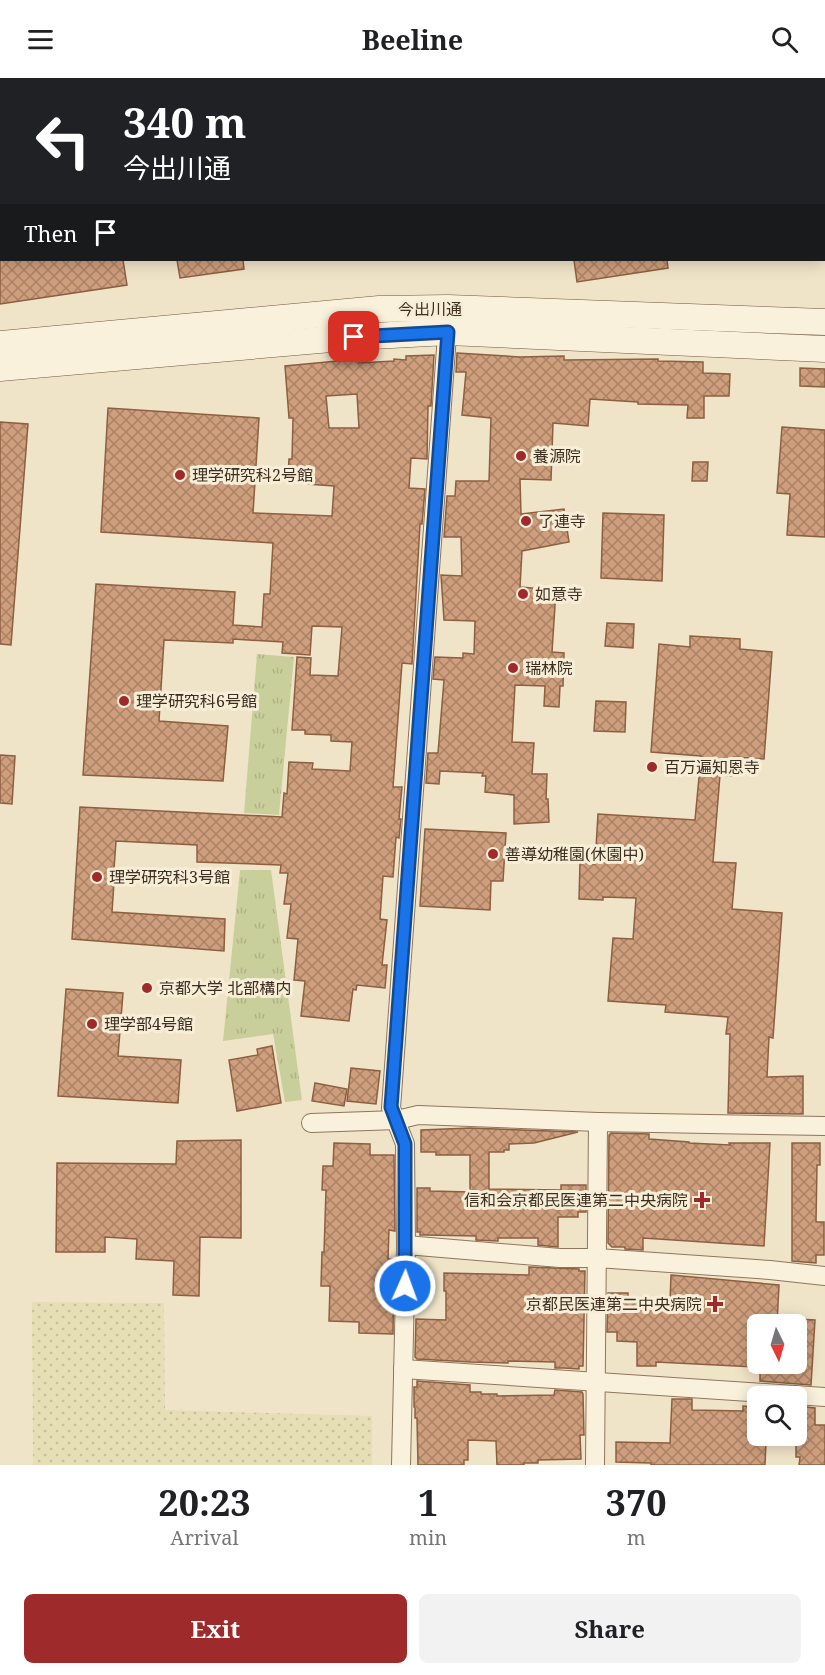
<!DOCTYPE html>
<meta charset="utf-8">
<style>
body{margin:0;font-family:"Noto Serif","Noto Sans JP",serif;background:#f2f2f2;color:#202124;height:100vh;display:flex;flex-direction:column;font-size:22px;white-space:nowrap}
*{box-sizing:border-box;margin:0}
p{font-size:20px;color:#757577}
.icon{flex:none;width:33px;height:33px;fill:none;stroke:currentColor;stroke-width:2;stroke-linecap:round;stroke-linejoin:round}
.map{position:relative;height:1387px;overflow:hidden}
.panel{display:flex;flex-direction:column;background:#fff;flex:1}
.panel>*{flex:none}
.banner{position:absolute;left:0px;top:0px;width:825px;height:183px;box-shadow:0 3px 15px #0003;background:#202124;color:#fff;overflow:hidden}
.needle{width:39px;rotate:175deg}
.buttons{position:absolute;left:747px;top:1236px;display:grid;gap:12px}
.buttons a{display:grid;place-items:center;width:60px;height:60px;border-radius:9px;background:#fff;box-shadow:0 3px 15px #0003;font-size:30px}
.pin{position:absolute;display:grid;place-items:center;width:51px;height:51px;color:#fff;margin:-26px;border-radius:12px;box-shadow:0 3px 9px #0006}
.me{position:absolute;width:66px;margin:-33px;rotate:2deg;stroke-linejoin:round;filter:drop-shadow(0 0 4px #0008)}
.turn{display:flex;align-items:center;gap:21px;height:126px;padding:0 24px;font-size:27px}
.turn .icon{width:78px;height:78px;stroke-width:2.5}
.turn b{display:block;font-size:42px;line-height:51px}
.then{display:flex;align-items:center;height:57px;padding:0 24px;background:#0003;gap:12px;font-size:22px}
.eta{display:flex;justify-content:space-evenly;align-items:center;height:102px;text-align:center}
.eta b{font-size:36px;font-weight:700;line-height:42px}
.primary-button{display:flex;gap:12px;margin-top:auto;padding:12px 24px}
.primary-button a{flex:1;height:69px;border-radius:9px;background:#9e2a2b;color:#fff;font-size:24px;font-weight:700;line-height:69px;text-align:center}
.primary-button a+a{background:#f2f2f2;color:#202124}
header{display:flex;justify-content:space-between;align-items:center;height:78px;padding:0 24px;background:#fff;font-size:27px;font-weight:700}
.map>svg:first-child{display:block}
.farmland{fill:url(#farmland-dots)}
.grass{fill:url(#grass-tufts)}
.building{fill:url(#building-cross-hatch);stroke:#8d5f41;stroke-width:1.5;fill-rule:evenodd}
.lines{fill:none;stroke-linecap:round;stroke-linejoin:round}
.street-casing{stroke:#8d765c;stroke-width:20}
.secondary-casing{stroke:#6f573f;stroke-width:27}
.street{stroke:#faf1dc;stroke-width:18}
.secondary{stroke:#faf1dc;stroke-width:26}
.route-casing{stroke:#114b97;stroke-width:15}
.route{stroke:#1a73e8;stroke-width:10}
.poi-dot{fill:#9e2a2b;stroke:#f7eed8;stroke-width:2}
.labels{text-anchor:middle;stroke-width:6;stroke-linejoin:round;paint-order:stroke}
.street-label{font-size:16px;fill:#3d2e20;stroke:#f7eed8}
.poi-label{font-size:16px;fill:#3d2e20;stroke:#f7eed8;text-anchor:start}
</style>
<header><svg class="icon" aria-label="menu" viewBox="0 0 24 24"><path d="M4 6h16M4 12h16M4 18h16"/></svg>Beeline<svg class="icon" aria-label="search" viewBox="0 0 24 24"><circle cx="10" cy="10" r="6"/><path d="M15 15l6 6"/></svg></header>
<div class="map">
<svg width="825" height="1387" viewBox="0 0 825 1387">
<defs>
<pattern id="farmland-dots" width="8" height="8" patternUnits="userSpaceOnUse" patternTransform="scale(1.5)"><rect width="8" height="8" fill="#e6deb5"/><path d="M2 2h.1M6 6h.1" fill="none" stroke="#c6bf9b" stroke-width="1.8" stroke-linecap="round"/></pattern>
<pattern id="grass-tufts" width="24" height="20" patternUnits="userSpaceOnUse" patternTransform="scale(1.5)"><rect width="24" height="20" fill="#c9cf9b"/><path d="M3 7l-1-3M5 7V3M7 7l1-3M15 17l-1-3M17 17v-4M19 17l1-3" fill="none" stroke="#aeb285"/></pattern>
<pattern id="building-cross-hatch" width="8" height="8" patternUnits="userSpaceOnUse" patternTransform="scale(1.5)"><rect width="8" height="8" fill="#cf9f7d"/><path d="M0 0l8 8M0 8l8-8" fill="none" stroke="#a98266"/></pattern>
</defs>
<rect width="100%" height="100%" fill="#f0e4c8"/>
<!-- farmland -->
<polygon class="farmland" points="32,1224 164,1225 165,1332 372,1338 372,1387 33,1387"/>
<!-- grass -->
<g class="grass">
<polygon points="257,576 294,579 279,737 244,735"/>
<polygon points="240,792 271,792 302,1022 285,1024 273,956 223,963"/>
</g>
<!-- building -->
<g class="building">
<polygon points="0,182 123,182 127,207 0,226"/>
<polygon points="177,182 243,182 244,191 180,200"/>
<polygon points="574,182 667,182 668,190 577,204"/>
<polygon points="457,275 520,279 564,278 564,282 658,281 658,283 703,284 703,295 730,296 729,318 704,318 704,340 687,340 688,327 638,326 638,324 590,321 588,348 553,345 551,402 520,401 521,436 564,431 569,464 522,473 520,509 556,512 552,574 564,575 563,608 560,608 559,629 544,628 545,608 515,607 512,664 534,665 532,696 547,696 546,721 548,721 549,744 514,746 514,717 485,714 486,698 482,698 483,695 440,693 439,706 426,705 428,675 438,675 444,602 433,601 435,579 463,580 463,575 474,576 475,543 444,542 441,497 462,498 461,459 444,459 447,418 455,418 456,403 489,403 491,340 462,337 466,294 456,294"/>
<path d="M434,277L431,328H428L427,381L411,380L409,410L425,411L422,446H420L412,586L402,585L393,709H402L399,741H401L399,760L396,759L393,799L383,798L380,841L387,842L382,887H387L385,910L357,907L356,912L353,911L349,943L301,938L305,903L294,902L298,861L287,860L291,826H284L288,795H280L281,787L197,784V767L116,763L114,791L145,794V803L114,804L112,834L225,841L224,873L72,861L80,729L282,739L284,715L287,716L289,684L313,685L312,691L350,693L352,664L331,663V657L305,656V652H292L297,579L311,580L310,597L338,598L342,549L312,548L310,577L282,575L283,564L233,561V565L164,562L159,643L228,648L223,703L83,697L96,506L235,514L233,547L262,549L264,516H270L273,465L101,454L108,330L259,340L253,435L332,438L334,408L307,406L308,396H288L289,381H292L293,340H289L285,288L358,281L359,285L394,283V281L406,282V278ZM357,316L359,350H329L326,318Z"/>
<polygon points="800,290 825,291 825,309 800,308"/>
<polygon points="0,344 28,346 11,567 0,566"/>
<polygon points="782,349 825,352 825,459 787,457 790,416 777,415"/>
<polygon points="693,384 708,384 707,403 692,403"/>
<polygon points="603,435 664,437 662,503 601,500"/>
<polygon points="607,545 634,546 633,570 605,568"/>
<polygon points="690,558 740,561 740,571 772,574 764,681 734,679 732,698 720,697 713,784 736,785 732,831 782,835 773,960 769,959 767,999 803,998 803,1036 728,1035 730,956 726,956 728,939 665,934 666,927 608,923 613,860 633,861 636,820 603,819 603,822 579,821 580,785 595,786 598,736 695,742 701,678 651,674 659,566 690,569"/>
<polygon points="596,623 626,624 625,654 594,653"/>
<polygon points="0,677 15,678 12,726 0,725"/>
<polygon points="425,751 506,755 503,803 491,803 490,832 420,828"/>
<polygon points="66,911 123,915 118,978 181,982 178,1025 58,1018"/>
<polygon points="272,968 281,1025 237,1033 229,982 258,977 257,971"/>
<polygon points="351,990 380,993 376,1026 347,1023"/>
<polygon points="315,1005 347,1011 344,1028 312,1023"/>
<polygon points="470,1050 578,1054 534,1065 509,1066 509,1072 504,1072 504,1074 489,1074 489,1111 561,1112 561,1107 586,1107 586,1134 578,1134 578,1139 558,1139 558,1169 538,1167 538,1160 498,1160 498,1163 476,1162 476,1158 425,1157 420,1157 420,1154 417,1154 417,1110 430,1110 430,1113 470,1114 470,1077 436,1077 436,1074 421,1074 421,1052"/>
<polygon points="611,1055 649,1056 649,1061 689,1064 689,1065 730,1067 729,1065 770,1065 764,1168 643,1160 643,1172 625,1171 625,1169 612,1169 608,1165 609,1057"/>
<polygon points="241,1062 241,1160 200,1159 199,1218 173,1217 174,1183 136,1181 137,1161 105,1159 105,1174 56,1174 57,1085 176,1086 177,1063"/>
<polygon points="334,1065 370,1066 370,1077 394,1077 395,1153 389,1152 388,1181 394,1181 393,1256 359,1255 359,1244 329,1243 330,1208 321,1208 322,1174 324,1174 326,1112 322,1112 323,1088 333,1088"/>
<polygon points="792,1065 820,1065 820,1087 817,1087 816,1144 824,1144 824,1177 816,1177 816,1185 792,1183"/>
<polygon points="529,1189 579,1191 579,1193 585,1193 583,1288 579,1288 579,1291 564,1290 555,1290 555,1284 508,1283 508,1285 471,1284 417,1281 415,1279 416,1241 446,1242 446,1213 444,1213 444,1195 529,1197"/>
<polygon points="671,1197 779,1207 777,1246 758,1246 755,1289 656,1284 656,1288 637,1288 637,1264 617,1263 617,1254 607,1254 608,1215 628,1215 628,1223 670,1224"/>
<polygon points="796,1241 815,1242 811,1307 760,1303 760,1286 796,1286"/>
<polygon points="417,1303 470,1307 470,1314 481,1314 481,1316 497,1316 497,1318 554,1317 555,1312 582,1314 583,1316 584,1357 580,1357 581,1381 538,1382 538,1385 524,1385 524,1387 497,1387 496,1363 468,1362 468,1382 464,1382 464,1387 418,1387 417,1340 415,1340 415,1330 414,1329 414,1309 417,1309"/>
<polygon points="672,1321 692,1321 692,1332 743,1333 743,1328 758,1329 758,1363 766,1364 765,1387 651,1387 651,1385 616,1384 616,1364 670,1365"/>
<polygon points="796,1328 815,1330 815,1347 825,1347 825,1387 799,1387 800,1379 796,1379"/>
</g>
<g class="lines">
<defs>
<g id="street">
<polyline points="311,1045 397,1042 418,1037 598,1044 825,1048"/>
<polyline points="406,1167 560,1180 597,1180 770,1192 825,1198"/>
<polyline points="403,1291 825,1319"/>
<polyline points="401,1387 406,1167 405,1066 391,1030 448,243"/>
<polyline points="595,1387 598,1044"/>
</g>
<g id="secondary">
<polyline points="0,266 379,231 448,230 825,244"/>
<polyline points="0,290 354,259 448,254 825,271"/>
</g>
</defs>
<!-- street casing -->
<use href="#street" class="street-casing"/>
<!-- secondary casing -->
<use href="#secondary" class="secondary-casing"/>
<!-- street -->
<use href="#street" class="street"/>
<!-- secondary -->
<use href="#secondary" class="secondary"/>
</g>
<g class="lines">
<defs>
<polyline id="route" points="354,259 448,254 391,1029 405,1066 405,1208"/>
</defs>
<!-- route casing -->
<use href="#route" class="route-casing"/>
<!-- route -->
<use href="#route" class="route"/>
</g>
<!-- markers -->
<g class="poi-dot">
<circle cx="521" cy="378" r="6"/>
<circle cx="180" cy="397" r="6"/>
<circle cx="526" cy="443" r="6"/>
<circle cx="523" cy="516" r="6"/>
<circle cx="513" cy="590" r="6"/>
<circle cx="124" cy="623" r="6"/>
<circle cx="652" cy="689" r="6"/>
<circle cx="493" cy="776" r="6"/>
<circle cx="97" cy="799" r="6"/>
<circle cx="147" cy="910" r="6"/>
<circle cx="92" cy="946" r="6"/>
<path d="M699 1113h6v6h6v6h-6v6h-6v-6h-6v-6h6z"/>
<path d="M712 1217h6v6h6v6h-6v6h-6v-6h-6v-6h6z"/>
</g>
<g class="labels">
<!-- street labels -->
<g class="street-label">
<text x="430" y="237">今出川通</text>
</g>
<!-- poi labels -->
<g class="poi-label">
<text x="533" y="384">養源院</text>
<text x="192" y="403">理学研究科2号館</text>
<text x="538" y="449">了連寺</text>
<text x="535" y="522">如意寺</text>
<text x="525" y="596">瑞林院</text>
<text x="136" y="629">理学研究科6号館</text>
<text x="664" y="695">百万遍知恩寺</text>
<text x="505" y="782">善導幼稚園(休園中)</text>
<text x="109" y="805">理学研究科3号館</text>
<text x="159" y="916">京都大学 北部構内</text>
<text x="104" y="952">理学部4号館</text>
<text x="688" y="1128" text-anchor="end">信和会京都民医連第二中央病院</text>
<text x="702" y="1232" text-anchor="end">京都民医連第二中央病院</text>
</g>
</g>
</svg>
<div class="buttons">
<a><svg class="needle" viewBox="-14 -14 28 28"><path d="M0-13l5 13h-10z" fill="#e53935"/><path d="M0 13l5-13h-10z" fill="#757577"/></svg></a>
<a><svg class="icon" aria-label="search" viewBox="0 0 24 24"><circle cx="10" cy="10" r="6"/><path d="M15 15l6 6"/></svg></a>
</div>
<div class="pin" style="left:354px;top:259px;background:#d93025"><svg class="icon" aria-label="arrive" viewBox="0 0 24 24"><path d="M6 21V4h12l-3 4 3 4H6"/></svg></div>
<svg class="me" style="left:405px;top:1208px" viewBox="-20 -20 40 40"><circle r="17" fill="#1a73e8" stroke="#fff" stroke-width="3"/><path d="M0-11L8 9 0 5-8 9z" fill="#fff"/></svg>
<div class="banner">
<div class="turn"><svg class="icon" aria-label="left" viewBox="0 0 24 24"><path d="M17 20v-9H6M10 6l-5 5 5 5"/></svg><div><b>340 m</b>今出川通</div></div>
<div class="then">Then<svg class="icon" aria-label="arrive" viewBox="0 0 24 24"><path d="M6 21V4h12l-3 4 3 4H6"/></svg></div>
</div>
</div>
<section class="panel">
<div class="eta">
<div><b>20:23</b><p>Arrival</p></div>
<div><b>1</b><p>min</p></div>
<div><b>370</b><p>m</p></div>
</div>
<div class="primary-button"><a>Exit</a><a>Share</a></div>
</section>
